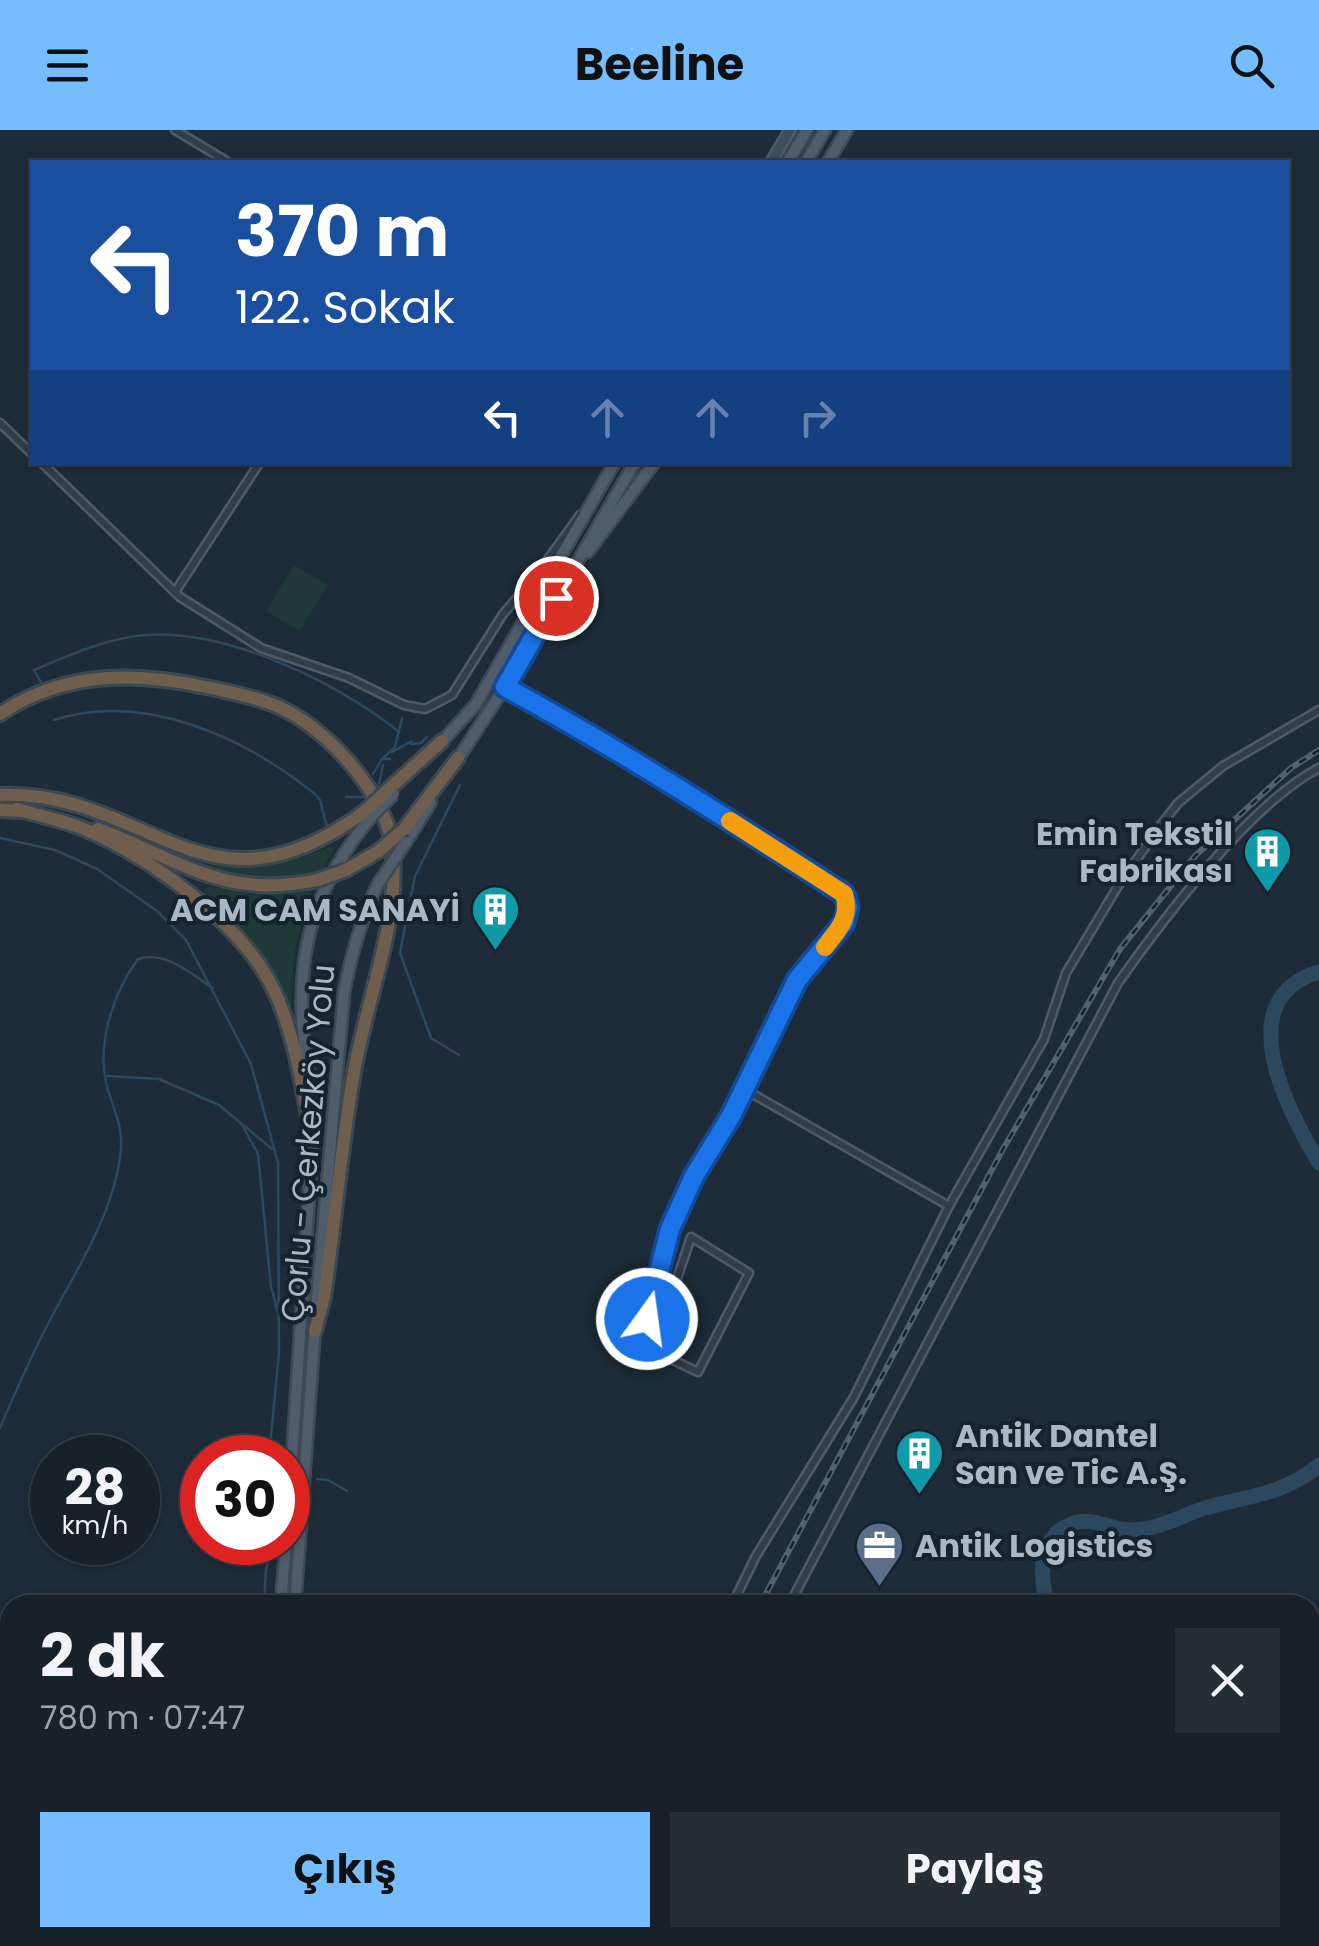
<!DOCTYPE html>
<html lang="tr">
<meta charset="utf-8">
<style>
body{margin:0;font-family:Poppins,sans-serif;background:#232e36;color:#f1f3f6;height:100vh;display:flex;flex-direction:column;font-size:38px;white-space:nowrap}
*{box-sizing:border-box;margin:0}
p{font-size:32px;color:#9ea3a8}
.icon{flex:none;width:55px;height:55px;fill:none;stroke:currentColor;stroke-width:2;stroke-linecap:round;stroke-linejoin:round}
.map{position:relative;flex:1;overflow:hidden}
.panel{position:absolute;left:0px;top:1465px;width:1320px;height:352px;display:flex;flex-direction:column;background:#16212a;border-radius:30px 30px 0 0;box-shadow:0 2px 8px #0004,0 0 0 2px #353e47}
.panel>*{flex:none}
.banner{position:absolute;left:30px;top:30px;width:1260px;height:305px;border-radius:0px;box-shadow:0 2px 8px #0004,0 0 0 2px #353e47;background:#1a4fa0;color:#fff;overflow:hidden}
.speed{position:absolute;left:30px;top:1305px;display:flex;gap:20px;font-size:50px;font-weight:700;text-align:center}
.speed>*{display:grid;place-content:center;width:130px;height:130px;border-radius:50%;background:#16212a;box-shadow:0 2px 8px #0004,0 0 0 2px #353e47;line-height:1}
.speed small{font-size:25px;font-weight:400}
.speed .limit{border:15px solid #d22;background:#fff;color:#111}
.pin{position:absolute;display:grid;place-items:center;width:85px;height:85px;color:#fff;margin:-42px;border:5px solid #fff;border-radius:50%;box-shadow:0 2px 10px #0007}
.me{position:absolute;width:110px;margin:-55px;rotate:14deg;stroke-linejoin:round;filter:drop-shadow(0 0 8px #0008)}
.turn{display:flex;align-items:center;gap:35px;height:210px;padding:0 40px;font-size:45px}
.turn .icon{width:130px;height:130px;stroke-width:2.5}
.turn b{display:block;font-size:70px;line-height:85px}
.lanes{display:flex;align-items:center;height:95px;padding:0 40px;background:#0003;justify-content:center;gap:50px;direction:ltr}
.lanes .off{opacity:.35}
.round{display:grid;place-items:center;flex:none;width:105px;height:105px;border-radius:0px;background:#232e36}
.summary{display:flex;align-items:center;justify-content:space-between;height:170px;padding:0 40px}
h1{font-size:60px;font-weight:700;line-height:75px}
.cta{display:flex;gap:20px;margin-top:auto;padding:20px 40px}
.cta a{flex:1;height:115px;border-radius:0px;background:#76bdff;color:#111;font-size:40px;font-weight:700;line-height:115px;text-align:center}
.cta a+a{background:#232e36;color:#f1f3f6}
header{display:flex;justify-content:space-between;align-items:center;height:130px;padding:0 40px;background:#76bdff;color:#111;font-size:45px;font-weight:700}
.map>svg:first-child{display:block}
.green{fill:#1f3938}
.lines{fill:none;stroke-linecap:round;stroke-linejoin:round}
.stream{stroke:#2c485f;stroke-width:2.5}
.river{stroke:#2c485f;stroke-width:15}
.minor-casing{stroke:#4e5b66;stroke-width:11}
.secondary-casing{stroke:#4e5b66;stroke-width:14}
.primary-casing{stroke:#3d4954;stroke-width:15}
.motorway-casing{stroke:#3b4852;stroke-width:18}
.minor{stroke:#313d48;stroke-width:6}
.secondary{stroke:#3e4d5b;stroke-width:9}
.primary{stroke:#4e5d69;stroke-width:10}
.motorway{stroke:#6f5d4d;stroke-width:12}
.rail-casing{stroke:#526270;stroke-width:6}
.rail{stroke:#16222c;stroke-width:2.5;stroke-dasharray:8;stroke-linecap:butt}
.primary-bridge-casing{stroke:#3d4954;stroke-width:15;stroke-linecap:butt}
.motorway-bridge-casing{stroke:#3b4852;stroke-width:18;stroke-linecap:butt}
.primary-bridge{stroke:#4e5d69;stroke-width:10}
.motorway-bridge{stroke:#6f5d4d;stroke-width:12}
.route-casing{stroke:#114b97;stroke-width:25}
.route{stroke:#1a73e8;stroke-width:18}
.slow{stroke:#f59e0b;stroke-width:18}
.labels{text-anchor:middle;stroke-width:8;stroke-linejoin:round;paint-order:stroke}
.poi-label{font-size:32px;font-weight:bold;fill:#aab8c6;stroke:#16222c;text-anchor:end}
.street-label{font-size:32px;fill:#aab8c6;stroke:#16222c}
</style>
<header><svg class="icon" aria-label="menu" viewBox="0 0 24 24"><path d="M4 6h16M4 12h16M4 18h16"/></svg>Beeline<svg class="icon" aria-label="search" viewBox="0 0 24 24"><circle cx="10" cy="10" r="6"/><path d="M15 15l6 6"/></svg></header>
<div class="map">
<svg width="1319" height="1816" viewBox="0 0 1319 1816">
<rect width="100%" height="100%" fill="#1d2c38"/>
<!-- green -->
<g class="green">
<polygon points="294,435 328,455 300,501 266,481"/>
<path d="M330,716L334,718L322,742C268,754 234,748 183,730C194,730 208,735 221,736C258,740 297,733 330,716Z"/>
<path d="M208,756L249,764L311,761L294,823L291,879C269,833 240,798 202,765Z"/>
</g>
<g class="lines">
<!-- stream -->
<g class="stream">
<path d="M42,554L34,540C67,526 101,511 136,506C219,495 334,550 398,601"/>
<path d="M54,590C144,561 244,607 315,664L320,670L327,697"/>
<polyline points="411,614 421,613 427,607"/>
<polyline points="392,622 412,611"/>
<polyline points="382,629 395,617 402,588"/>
<polyline points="373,644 382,629 390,629"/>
<polyline points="379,654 383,635"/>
<polyline points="346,667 366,667"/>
<polyline points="0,708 55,720 97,739 157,781 186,810 251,934 278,1033 279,1222 269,1328"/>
<polyline points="459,925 431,908 400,823 415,746 460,655"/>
<polyline points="107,946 159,949 219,975 272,1019"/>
<polyline points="242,995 258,1024 271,1157 278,1182"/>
<path d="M0,1298C15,1263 30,1228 48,1194C76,1140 116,1081 121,1018C123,994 111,975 106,952C97,911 114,862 138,829C165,820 191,844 213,858"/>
<polyline points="317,1349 328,1350 347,1361"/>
<polyline points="264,1475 266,1440 273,1412"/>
<polyline points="1310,1660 1319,1658"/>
</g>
<!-- river -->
<g class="river">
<path d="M1319,842C1228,869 1288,981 1319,1033"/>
<path d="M1048,1475C1039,1447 1038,1407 1071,1394C1091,1385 1110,1400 1131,1400C1157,1400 1181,1386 1205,1378C1247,1366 1284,1365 1319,1335"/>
<polyline points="1297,1808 1297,1816"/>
</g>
<defs>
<g id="minor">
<polyline points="175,0 228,32"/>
<polyline points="0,293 32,324"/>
<polyline points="41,332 180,467 261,518 349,548 404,575 425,579 452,565 503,484 535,447 580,385"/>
<polyline points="175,462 260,332"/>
<path d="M506,557C622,621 733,693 844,764L848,777L844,793L797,850L731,986L694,1047L670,1099L641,1215L698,1242L749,1143L691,1107L656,1212V1222"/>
<polyline points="744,959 949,1076 1044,909 1066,843 1118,756 1160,696 1178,673 1223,636 1319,580"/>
<polyline points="732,1475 756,1426 854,1267 949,1076"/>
<path d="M789,1475L1118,853C1164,788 1250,674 1319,638"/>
<polyline points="682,1808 700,1816"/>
<polyline points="555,1816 559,1808"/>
<polyline points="601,1816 606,1808"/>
<polyline points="773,1816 785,1808"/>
</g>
<polyline id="secondary" points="771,32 790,0"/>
<g id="primary">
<polyline points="788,32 807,0"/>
<polyline points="806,32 825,0"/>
<polyline points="828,32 847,0"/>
<polyline points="588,422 655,332"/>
<polyline points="439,615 476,574 615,332"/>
<polyline points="456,632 510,549 635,332"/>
<polyline points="406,712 431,672"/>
<path d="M313,986C312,957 306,930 303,901C296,816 318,750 372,686"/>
<path d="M316,1180L344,863C351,824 361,790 378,754"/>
<polyline points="288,1392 313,1003"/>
<polyline points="281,1475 286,1412"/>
<polyline points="295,1475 315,1197"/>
<polyline points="235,1816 237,1808"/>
<polyline points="249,1816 251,1808"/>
</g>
<g id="motorway">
<path d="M0,584C65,540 137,542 211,558C233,563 256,567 277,576C324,597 376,653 390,704C395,724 394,750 392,772C385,828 364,885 354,942C341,1017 335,1092 324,1167L315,1201"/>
<polyline points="390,658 442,611"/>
<path d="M0,665C150,660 205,799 364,682"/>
<path d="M17,679C39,686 63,690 84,699C150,727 243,794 274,860C296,907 302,959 313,1009"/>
<polyline points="0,680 25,681"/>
<path d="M98,699C181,730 223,770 318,750"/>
<polyline points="404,699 458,628"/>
<polyline points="346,740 379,721"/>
</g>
</defs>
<!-- minor casing -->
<use href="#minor" class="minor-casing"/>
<!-- secondary casing -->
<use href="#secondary" class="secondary-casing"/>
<!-- primary casing -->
<use href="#primary" class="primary-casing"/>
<!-- motorway casing -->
<use href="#motorway" class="motorway-casing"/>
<!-- minor -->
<use href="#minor" class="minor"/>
<!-- secondary -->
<use href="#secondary" class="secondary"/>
<!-- primary -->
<use href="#primary" class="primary"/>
<!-- motorway -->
<use href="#motorway" class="motorway"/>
<defs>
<g id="rail">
<polyline points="760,1475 1003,1019 1120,819 1195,726 1291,638 1319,620"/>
<polyline points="579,1816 583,1808"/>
</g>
</defs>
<!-- rail casing -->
<use href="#rail" class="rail-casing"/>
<!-- rail -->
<use href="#rail" class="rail"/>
<defs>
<g id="primary-bridge">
<polyline points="372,686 394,664"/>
<polyline points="378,754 406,712"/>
</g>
<g id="motorway-bridge">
<polyline points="364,682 390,658"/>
<polyline points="379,721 404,699"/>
<polyline points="318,750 346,740"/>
</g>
</defs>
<!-- primary-bridge casing -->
<use href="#primary-bridge" class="primary-bridge-casing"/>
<!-- motorway-bridge casing -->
<use href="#motorway-bridge" class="motorway-bridge-casing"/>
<!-- primary-bridge -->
<use href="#primary-bridge" class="primary-bridge"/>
<!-- motorway-bridge -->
<use href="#motorway-bridge" class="motorway-bridge"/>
</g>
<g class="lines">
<defs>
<path id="route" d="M556,468L505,557C622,621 733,692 844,764L848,777L844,793L797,850L731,986L694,1046L670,1099L647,1189"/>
</defs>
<!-- route casing -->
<use href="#route" class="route-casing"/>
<!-- route -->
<use href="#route" class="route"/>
<!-- slow -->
<path class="slow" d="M730,691L844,764C851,787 839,799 825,817"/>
</g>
<!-- icons -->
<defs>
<symbol id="building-pin" viewBox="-11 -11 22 30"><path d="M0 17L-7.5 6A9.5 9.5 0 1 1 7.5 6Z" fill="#0f9aa8" stroke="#16222c"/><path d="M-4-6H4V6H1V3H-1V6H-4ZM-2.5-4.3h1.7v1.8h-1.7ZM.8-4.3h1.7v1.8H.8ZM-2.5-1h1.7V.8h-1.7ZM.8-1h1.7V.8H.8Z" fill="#fff"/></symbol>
<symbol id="office-pin" viewBox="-11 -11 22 30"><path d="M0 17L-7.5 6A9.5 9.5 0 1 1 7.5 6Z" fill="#5c6f8a" stroke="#16222c"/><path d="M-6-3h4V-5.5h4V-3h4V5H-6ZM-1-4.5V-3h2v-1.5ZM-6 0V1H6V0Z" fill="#fff"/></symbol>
</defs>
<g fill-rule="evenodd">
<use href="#building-pin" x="1240" y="694" width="55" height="75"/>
<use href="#building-pin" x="468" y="752" width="55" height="75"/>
<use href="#building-pin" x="892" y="1296" width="55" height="75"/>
<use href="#office-pin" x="852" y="1388" width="55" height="75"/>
</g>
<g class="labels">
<!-- poi labels -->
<g class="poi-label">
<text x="1233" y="715">Emin Tekstil<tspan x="1233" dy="37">Fabrikası</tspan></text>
<text x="460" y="791">ACM CAM SANAYİ</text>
<text x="955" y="1317" text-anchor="start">Antik Dantel<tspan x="955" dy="37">San ve Tic A.Ş.</tspan></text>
<text x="915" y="1427" text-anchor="start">Antik Logistics</text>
</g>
<!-- street labels -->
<g class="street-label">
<text transform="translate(308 1013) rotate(-85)" y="11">Çorlu - Çerkezköy Yolu</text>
</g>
</g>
</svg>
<div class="speed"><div>28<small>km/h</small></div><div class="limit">30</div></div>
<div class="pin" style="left:556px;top:468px;background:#d93025"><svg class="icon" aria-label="arrive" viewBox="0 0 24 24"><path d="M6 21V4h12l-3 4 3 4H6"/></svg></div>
<svg class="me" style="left:647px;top:1189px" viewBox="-20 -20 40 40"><circle r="17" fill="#1a73e8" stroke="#fff" stroke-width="3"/><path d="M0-11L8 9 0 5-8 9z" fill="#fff"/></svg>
<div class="banner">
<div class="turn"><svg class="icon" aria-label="left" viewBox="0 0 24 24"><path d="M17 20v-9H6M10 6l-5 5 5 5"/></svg><div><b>370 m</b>122. Sokak</div></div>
<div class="lanes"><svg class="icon" aria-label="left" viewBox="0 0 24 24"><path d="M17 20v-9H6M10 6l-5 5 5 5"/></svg><svg class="icon off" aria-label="ahead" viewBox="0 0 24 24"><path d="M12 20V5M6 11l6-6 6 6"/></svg><svg class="icon off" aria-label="ahead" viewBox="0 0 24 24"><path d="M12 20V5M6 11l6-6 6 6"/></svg><svg class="icon off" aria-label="right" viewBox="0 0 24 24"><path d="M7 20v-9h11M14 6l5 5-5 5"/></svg></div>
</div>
<section class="panel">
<div class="summary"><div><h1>2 dk</h1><p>780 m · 07:47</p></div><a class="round"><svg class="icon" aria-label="close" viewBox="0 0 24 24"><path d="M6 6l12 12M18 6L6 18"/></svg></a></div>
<div class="cta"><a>Çıkış</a><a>Paylaş</a></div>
</section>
</div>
